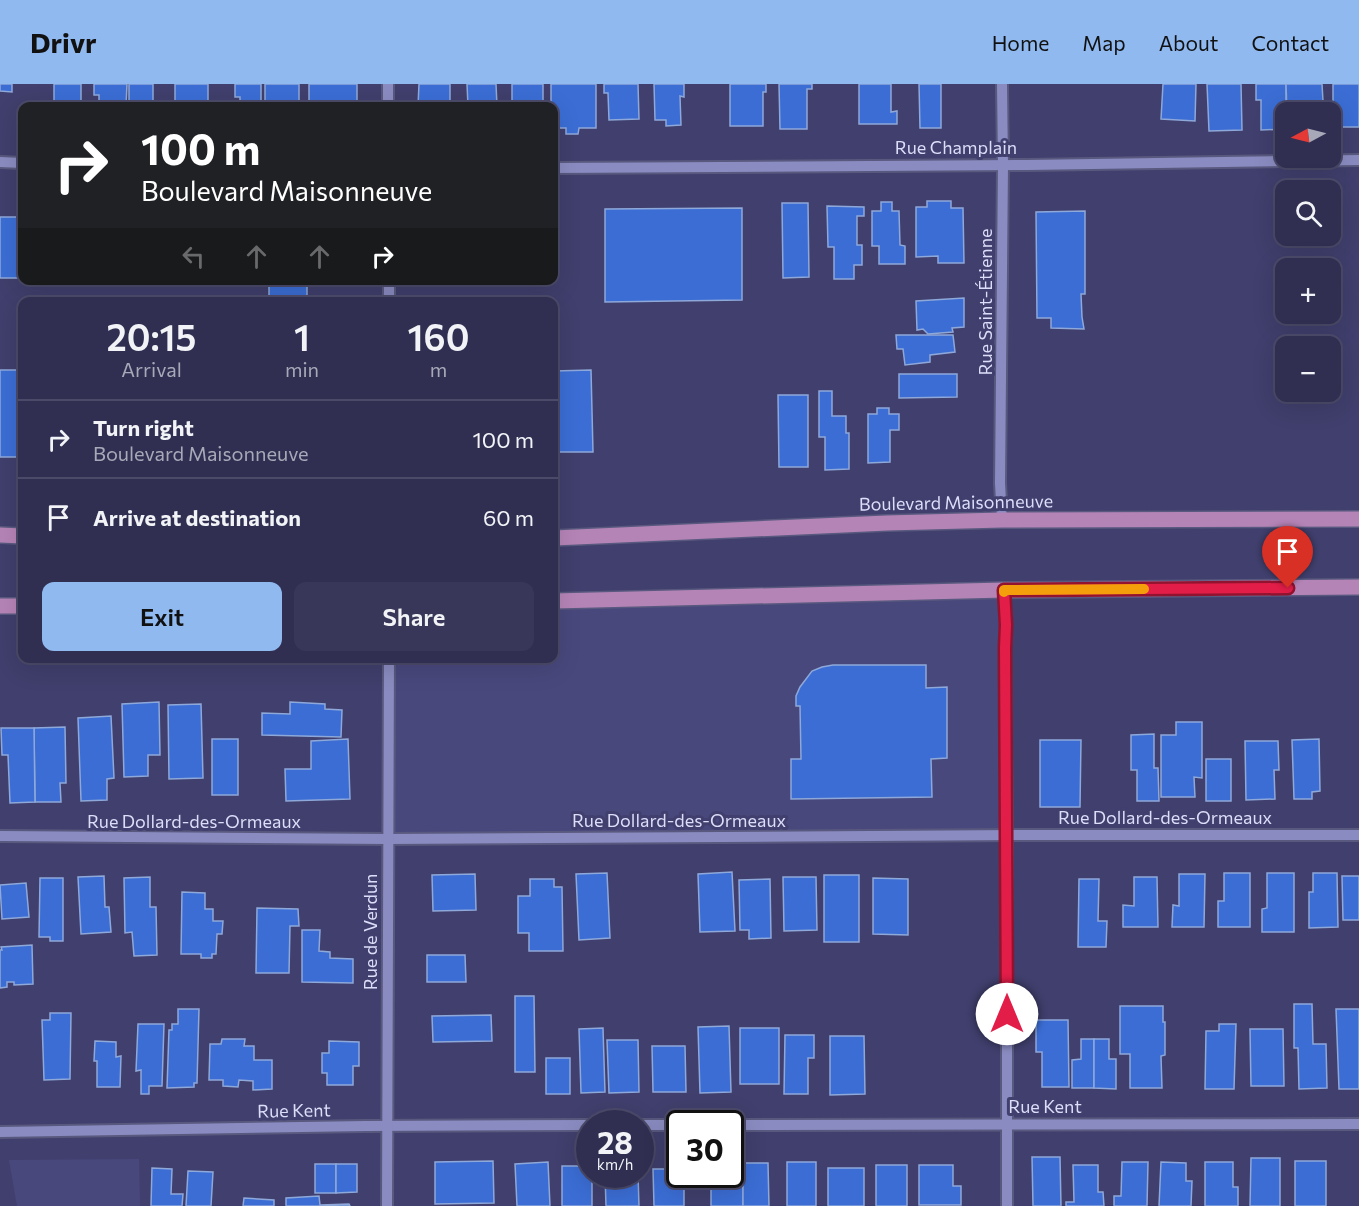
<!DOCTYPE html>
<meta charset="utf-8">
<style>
body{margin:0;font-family:Commissioner,sans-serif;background:#383759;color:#f1f3f6;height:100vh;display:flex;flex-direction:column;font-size:22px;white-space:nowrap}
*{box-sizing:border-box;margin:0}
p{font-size:20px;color:#a8a9b8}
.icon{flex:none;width:33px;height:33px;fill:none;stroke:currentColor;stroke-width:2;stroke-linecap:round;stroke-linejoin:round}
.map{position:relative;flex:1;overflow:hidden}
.panel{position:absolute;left:18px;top:213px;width:540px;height:366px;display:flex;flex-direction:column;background:#302f52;border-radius:12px;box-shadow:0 6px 24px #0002,0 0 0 2px #4b4a69}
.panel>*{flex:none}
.banner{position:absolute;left:18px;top:18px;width:540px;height:183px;border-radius:12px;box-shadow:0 6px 24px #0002,0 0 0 2px #4b4a69;background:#202124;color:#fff;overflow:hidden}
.needle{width:39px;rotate:263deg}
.controls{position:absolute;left:1275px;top:18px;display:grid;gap:12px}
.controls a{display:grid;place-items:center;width:66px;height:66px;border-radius:12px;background:#302f52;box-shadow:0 6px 24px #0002,0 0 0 2px #4b4a69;font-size:30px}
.speed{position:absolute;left:576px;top:1026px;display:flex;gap:12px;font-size:30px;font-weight:700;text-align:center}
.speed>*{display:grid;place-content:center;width:78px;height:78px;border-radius:50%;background:#302f52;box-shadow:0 6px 24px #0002,0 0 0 2px #4b4a69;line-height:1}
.speed small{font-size:15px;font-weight:400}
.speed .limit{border:3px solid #111;border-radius:9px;background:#fff;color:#111}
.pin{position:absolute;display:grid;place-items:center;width:51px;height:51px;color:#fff;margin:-62px -26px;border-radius:50% 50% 50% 0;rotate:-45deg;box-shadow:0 0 6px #0007}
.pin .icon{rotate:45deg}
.me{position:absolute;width:66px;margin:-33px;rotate:0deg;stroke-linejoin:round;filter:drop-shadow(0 0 4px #0008)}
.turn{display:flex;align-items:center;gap:21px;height:126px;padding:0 24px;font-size:27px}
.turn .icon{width:78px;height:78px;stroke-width:2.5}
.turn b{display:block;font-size:42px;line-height:51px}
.lanes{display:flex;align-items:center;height:57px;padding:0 24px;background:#0003;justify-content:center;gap:30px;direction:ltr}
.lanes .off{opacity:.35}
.eta{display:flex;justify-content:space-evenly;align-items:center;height:102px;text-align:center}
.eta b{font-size:36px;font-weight:600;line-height:42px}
.cta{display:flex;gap:12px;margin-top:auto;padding:12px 24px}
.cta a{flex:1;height:69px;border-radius:12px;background:#90b9f0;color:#111;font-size:24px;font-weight:600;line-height:69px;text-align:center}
.cta a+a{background:#383759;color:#f1f3f6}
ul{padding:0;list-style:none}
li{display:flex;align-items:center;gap:18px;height:78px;padding:0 24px;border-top:2px solid #4b4a69}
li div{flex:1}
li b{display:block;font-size:22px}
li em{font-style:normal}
header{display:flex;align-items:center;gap:36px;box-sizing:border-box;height:84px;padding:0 30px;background:#90b9f0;color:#111}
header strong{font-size:28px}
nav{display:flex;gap:33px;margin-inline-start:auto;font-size:21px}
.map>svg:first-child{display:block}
.built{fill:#49487d}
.building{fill:#3b6dd4;stroke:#8ea8d9;stroke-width:1.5}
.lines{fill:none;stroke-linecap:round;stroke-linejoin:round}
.minor-casing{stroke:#59597f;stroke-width:14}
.major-casing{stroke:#59597f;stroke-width:18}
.minor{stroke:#8a8bc0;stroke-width:10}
.major{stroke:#b584b7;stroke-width:15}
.route-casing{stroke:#92132f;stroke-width:15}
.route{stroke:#e11d48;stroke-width:10}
.slow{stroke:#f59e0b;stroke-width:10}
.labels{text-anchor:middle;stroke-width:6;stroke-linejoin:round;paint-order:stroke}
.street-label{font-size:18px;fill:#dbddf9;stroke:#403f6d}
</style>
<header>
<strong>Drivr</strong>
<nav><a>Home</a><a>Map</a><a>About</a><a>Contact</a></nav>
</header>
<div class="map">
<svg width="1359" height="1122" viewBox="0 0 1359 1122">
<rect width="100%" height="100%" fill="#403f6d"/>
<!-- built -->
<g class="built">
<polygon points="1004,506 1007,751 388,755 389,575 554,574 554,517"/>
<polygon points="139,1075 140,1122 17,1122 9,1076"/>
</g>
<!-- building -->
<g class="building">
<polygon points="0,0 12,0 12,8 0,7"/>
<rect x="54" y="0" width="27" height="22"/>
<polygon points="94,0 127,0 126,22 99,22 99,11 94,11"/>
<rect x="129" y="0" width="24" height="22"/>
<rect x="175" y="0" width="33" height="22"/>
<polygon points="235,0 261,0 261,22 240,22 240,13 235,13"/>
<rect x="265" y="0" width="34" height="22"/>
<rect x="309" y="0" width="48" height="22"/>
<polygon points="419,0 450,0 450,22 418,22"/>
<polygon points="467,0 496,0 497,22 468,22"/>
<rect x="512" y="0" width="31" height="22"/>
<polygon points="551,0 596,0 596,44 579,44 578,50 566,50 566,44 554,44 554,22 551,22"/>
<polygon points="604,0 638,0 639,35 609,36 608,9 604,9"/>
<polygon points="654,0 684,0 684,13 680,12 681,41 666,42 666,36 655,36"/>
<polygon points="730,0 766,0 766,8 763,8 763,42 730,42"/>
<polygon points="779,0 812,0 812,5 807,5 807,45 780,45"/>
<polygon points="859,0 891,0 891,28 897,27 897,40 859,40"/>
<polygon points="919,0 941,0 941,44 920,44"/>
<polygon points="1163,0 1196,0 1195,37 1161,35"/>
<polygon points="1207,0 1241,0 1242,46 1209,47"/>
<polygon points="1256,0 1286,0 1286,45 1261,46 1261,16 1256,16"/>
<polygon points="1286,0 1322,0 1323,17 1316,17 1316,28 1287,28"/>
<rect x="1333" y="0" width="26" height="43"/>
<polygon points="927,117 951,117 951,124 963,124 964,179 938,179 938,172 916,173 916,123 927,123"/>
<polygon points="881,118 892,118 892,127 899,127 900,161 905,162 905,180 879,180 879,162 872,162 872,127 881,127"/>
<polygon points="782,119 808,119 809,193 783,194"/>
<polygon points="827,122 864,123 864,132 857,132 857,161 862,161 862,181 854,181 854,195 834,195 834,163 828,163"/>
<polygon points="742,124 742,216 605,218 605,125"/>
<polygon points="1085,127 1085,210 1081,210 1082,233 1084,245 1051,244 1051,234 1037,234 1036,128"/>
<rect x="0" y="133" width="22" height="61"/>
<rect x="269" y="196" width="38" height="16"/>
<polygon points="964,214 964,243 952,244 953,248 928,250 923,245 917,246 916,217"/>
<polygon points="896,251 953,251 955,268 930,271 930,278 905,281 903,265 897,265"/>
<polygon points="0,286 22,286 22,383 22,373 0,373"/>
<polygon points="591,286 593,368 554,368 554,287"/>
<polygon points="899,290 957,290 957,313 899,314"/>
<polygon points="819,307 832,307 832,332 846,332 846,349 849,349 849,385 825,386 825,353 819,353"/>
<polygon points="778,311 808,311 808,383 779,383"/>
<polygon points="877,324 889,324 889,330 899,330 899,346 890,346 890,378 868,379 868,330 877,330"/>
<polygon points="833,581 926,581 926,604 947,603 947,674 931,675 932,713 791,715 791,675 801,675 800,622 796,622 796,612 800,603 812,587 822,583"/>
<polygon points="159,618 160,671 148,671 148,692 124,693 122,620"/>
<polygon points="290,618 325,620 325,625 342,626 341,653 262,651 262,629 290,630"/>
<polygon points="201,620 203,694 169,695 168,621"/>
<polygon points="111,632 114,694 107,695 107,716 81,717 78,634"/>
<polygon points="1176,638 1202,638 1202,694 1194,693 1195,713 1161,713 1161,651 1176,651"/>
<polygon points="65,643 66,699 60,699 61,718 35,718 34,644"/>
<polygon points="1,644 34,644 35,718 10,719 8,671 2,671"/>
<polygon points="1154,650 1154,684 1158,684 1159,717 1137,717 1137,686 1131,686 1131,651"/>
<rect x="212" y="655" width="26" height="56"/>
<polygon points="348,655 350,715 286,717 285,685 311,685 311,657"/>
<polygon points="1319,655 1320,707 1312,708 1312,715 1294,715 1292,656"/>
<polygon points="1040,656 1081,656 1080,723 1040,723"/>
<polygon points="1245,657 1278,657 1279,686 1274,686 1275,715 1246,716"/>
<rect x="1206" y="675" width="25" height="42"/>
<polygon points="732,788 735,847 700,848 698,790"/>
<polygon points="607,789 610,854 579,856 576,790"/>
<polygon points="1224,789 1250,789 1250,843 1218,843 1218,817 1224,817"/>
<polygon points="1267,789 1294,789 1294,848 1262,848 1262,825 1267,824"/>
<polygon points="1313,789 1337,789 1338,843 1309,844 1309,808 1313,808"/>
<polygon points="475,790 476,826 433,827 432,791"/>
<polygon points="1179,790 1205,790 1204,843 1172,843 1173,821 1179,822"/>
<rect x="824" y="791" width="35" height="67"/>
<polygon points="104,792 105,823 109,823 111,848 81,850 78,793"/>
<polygon points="1342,792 1359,792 1359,836 1343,836"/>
<polygon points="150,793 150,823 156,823 157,871 134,872 132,848 125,849 124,794"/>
<polygon points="783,793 816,793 817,846 784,847"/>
<polygon points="1134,793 1157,793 1158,843 1123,843 1123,821 1134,822"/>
<polygon points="40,794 63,794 63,857 50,857 50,853 39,853"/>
<polygon points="873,794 908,795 908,851 873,850"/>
<polygon points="530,795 554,795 554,803 562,803 563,867 529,867 529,849 518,849 518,812 530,812"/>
<polygon points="770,795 771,854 749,855 749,846 740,846 739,796"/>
<polygon points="1079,795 1099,795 1098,837 1107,837 1106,863 1078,863"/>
<polygon points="26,799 29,833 2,835 0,801"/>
<polygon points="182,808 205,809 205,825 213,825 213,837 223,837 222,850 217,850 216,870 212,870 212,874 201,874 201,870 181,870"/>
<polygon points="257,824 298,825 299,842 290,842 289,889 256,889"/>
<polygon points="302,846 320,846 319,867 330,868 330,874 353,875 353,899 302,898"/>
<polygon points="32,861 33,900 14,901 14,898 7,898 7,903 0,904 0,866 2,866 1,863"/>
<polygon points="427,871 465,871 466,898 427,898"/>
<polygon points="515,912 534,912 535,988 515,988"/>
<polygon points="1294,920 1312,920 1313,960 1326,960 1327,1004 1299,1005 1298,964 1294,964"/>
<polygon points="1120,922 1163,922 1163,938 1165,938 1165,971 1161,972 1162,1004 1130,1004 1130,970 1120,970"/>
<polygon points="178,925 199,925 197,999 194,999 194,1003 167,1004 169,946 172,946 172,940 178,940"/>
<polygon points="1336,925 1359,925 1359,1005 1339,1005"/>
<polygon points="50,929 71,929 70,995 44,996 42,936 50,936"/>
<polygon points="491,931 492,957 433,958 432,932"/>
<polygon points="1036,936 1068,936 1069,1003 1042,1003 1042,968 1036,968"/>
<polygon points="138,940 164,940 162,1002 149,1002 149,1010 141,1010 141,986 136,987"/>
<polygon points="1219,940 1236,940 1234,1005 1205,1005 1206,947 1219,947"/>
<polygon points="729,942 731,1008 700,1009 698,943"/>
<polygon points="603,944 605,1008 581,1009 579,945"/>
<rect x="740" y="944" width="39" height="56"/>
<polygon points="1250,945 1283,945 1284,1002 1251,1002"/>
<polygon points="785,951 814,951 814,974 808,974 808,1010 784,1010"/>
<polygon points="830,952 864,952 865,1010 830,1011"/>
<polygon points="222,955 245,955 244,962 254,962 254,976 272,976 272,1005 253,1006 253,997 239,996 238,1003 223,1002 223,996 209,996 210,960 221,960"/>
<polygon points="1081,955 1094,955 1094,1004 1072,1004 1072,976 1081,975"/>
<polygon points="1094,955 1109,955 1109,975 1116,975 1116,1005 1094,1004"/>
<polygon points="607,956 638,956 639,1008 609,1009"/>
<polygon points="95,957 116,958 116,973 121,972 120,1003 97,1003 97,977 94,977"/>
<polygon points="329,957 359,958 359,982 353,982 353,1001 327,1001 327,989 322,989 322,969 329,969"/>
<polygon points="652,962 685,962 686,1008 653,1008"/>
<rect x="546" y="974" width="24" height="36"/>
<polygon points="1032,1073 1060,1073 1061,1122 1033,1122"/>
<polygon points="1251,1074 1280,1074 1280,1122 1250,1122"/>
<polygon points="493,1077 494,1119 435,1120 435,1078"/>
<rect x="1295" y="1077" width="31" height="45"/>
<polygon points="548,1078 550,1122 517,1122 515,1080"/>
<rect x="787" y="1078" width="29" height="44"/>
<polygon points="1122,1078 1148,1078 1147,1122 1114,1122 1114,1112 1121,1112"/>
<polygon points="1161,1078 1186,1079 1186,1097 1192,1097 1191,1122 1159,1122"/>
<polygon points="1205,1078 1233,1078 1233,1103 1238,1103 1238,1122 1205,1122"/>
<polygon points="730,1079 743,1079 743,1122 711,1122 711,1101 718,1101 718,1090 730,1090"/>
<polygon points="743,1079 768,1079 769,1122 743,1122"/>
<rect x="315" y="1080" width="21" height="29"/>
<polygon points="336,1080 357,1080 357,1108 336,1109"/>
<rect x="876" y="1081" width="31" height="41"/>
<polygon points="919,1081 953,1081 953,1102 961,1102 961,1121 919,1121"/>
<polygon points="1073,1081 1098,1081 1098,1108 1103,1108 1104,1122 1066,1122 1066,1118 1074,1118"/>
<polygon points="562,1082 590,1082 590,1090 592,1090 592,1122 562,1122"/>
<polygon points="152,1084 172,1085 171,1110 183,1110 182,1122 151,1122"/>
<rect x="828" y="1084" width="36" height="38"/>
<polygon points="653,1085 680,1085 680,1090 684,1090 684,1122 654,1122"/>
<polygon points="188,1087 213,1088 211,1122 186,1122"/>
<polygon points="605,1090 638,1090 639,1122 606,1122"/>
<polygon points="319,1112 320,1121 349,1120 350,1122 286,1122 286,1114"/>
<polygon points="244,1114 274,1116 274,1122 243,1122"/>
</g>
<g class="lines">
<defs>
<g id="minor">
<polyline points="388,0 388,22"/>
<polyline points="0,78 22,79"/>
<polyline points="554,84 1027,81 1359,76"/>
<polyline points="389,218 389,196"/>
<polyline points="1002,436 1000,399 1003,80 1002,0"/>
<polyline points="1004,506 1006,541 1005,564 1007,751 1007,1122"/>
<polyline points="0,752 388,755 1026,751 1359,751"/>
<polyline points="640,1041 680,1041"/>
<polyline points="730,1041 1359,1040"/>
<polyline points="0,1048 366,1042 590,1041"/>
<polyline points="387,1122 389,574"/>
</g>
<g id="major">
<polyline points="0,451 22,452"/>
<polyline points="554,454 887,439 1002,436 1359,435"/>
<polyline points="554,517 1004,506 1359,503"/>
<polyline points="0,522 22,522"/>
</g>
</defs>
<!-- minor casing -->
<use href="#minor" class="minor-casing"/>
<!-- major casing -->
<use href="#major" class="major-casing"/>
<!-- minor -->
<use href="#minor" class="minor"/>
<!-- major -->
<use href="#major" class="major"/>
</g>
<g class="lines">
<defs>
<polyline id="route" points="1007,930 1005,564 1006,541 1004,506 1288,504"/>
</defs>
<!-- route casing -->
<use href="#route" class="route-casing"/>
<!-- route -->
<use href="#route" class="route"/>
<!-- slow -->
<polyline class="slow" points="1004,508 1004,506 1144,505"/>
</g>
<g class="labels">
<!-- street labels -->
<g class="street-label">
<text x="956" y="70">Rue Champlain</text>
<text transform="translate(986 218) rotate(-90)" y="6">Rue Saint-Étienne</text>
<text transform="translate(956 419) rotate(-1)" y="6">Boulevard Maisonneuve</text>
<text x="1165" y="740">Rue Dollard-des-Ormeaux</text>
<text x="679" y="743">Rue Dollard-des-Ormeaux</text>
<text x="194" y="744">Rue Dollard-des-Ormeaux</text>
<text transform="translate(371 848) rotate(-90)" y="6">Rue de Verdun</text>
<text x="1045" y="1029">Rue Kent</text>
<text transform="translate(294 1027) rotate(-1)" y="6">Rue Kent</text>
</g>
</g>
</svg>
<div class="controls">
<a><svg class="needle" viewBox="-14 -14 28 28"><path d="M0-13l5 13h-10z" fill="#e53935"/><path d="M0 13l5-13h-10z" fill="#a8a9b8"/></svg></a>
<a><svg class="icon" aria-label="search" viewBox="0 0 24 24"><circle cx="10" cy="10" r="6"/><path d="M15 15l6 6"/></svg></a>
<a>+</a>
<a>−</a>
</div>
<div class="speed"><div>28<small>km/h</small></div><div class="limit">30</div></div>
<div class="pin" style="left:1288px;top:504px;background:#d93025"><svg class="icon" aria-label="arrive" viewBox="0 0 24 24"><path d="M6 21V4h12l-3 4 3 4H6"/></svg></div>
<svg class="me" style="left:1007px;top:930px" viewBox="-20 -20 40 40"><circle r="19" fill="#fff"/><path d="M0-13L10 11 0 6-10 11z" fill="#e11d48"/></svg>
<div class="banner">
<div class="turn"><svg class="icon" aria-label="right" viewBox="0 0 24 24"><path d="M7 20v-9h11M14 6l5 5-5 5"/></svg><div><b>100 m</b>Boulevard Maisonneuve</div></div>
<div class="lanes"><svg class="icon off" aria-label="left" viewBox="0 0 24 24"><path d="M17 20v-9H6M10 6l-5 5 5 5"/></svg><svg class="icon off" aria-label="ahead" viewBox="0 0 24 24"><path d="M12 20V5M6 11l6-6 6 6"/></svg><svg class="icon off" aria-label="ahead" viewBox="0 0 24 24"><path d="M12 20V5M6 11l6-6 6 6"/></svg><svg class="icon" aria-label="right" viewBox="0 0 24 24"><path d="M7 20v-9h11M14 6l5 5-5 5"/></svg></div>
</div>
<section class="panel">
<div class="eta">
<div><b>20:15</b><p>Arrival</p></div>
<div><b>1</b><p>min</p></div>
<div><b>160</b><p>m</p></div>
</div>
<ul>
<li><svg class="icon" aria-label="right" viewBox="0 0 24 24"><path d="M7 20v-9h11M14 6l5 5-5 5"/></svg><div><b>Turn right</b><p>Boulevard Maisonneuve</p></div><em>100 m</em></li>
<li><svg class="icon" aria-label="arrive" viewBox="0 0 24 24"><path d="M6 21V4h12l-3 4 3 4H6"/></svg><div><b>Arrive at destination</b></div><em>60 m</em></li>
</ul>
<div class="cta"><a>Exit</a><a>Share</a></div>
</section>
</div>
